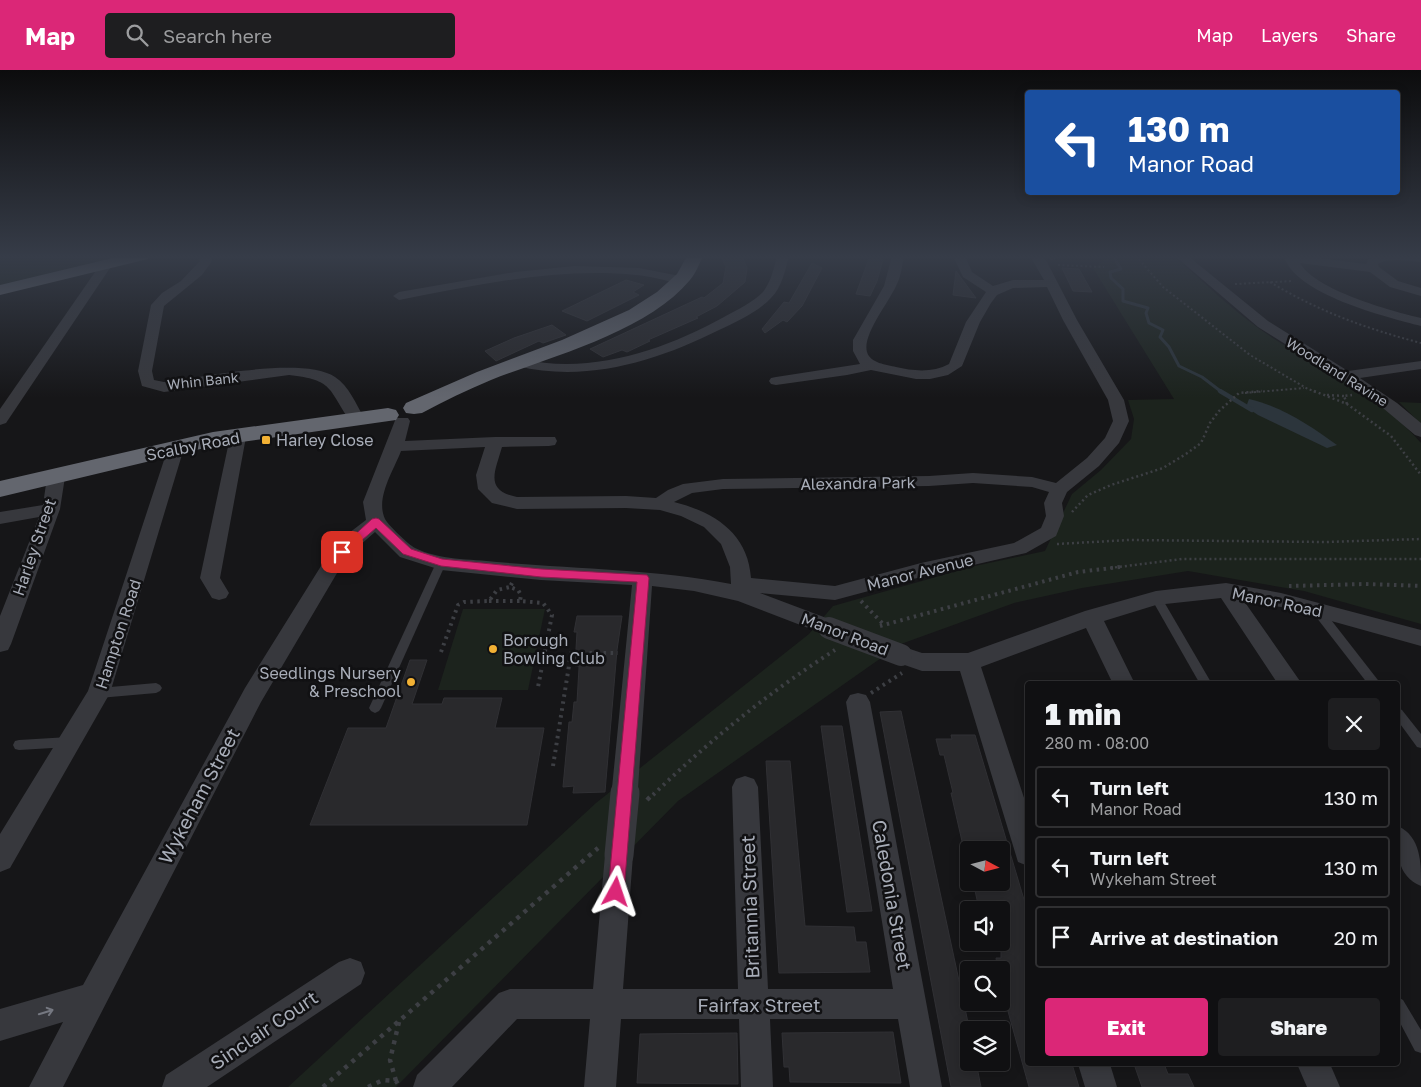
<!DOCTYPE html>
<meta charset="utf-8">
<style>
body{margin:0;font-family:"Golos Text",sans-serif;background:#1e1e20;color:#f1f3f6;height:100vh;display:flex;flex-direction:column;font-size:19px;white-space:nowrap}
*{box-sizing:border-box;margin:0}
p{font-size:16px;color:#9c9d9f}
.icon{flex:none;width:28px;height:28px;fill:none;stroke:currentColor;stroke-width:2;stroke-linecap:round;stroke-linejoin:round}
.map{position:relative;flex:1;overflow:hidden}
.details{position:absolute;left:1025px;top:611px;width:375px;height:385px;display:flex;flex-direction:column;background:#101012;border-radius:5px;box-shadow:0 2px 12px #0003,0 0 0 1px #303032}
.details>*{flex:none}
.banner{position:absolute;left:1025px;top:20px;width:375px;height:105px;border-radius:5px;box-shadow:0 2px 12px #0003,0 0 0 1px #303032;background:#1a4fa0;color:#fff;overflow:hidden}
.needle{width:32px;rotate:97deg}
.buttons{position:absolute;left:960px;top:771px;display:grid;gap:10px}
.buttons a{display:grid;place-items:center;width:50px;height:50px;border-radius:5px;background:#101012;box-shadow:0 2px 12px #0003,0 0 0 1px #303032;font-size:25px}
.pin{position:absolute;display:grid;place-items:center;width:42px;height:42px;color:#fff;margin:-21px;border-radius:10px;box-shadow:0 2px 8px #0006}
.me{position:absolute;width:55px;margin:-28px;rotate:5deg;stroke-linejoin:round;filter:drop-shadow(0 0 4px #0008)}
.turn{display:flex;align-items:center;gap:18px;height:105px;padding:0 20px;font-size:22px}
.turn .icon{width:65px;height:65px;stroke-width:2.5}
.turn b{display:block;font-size:35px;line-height:42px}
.round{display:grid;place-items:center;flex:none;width:52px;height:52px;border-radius:5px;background:#1e1e20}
.overview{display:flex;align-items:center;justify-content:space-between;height:85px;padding:0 20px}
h1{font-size:30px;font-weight:800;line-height:38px}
.primary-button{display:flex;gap:10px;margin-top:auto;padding:10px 20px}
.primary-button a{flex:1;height:58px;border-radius:5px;background:#db2777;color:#fff;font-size:20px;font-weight:800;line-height:58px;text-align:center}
.primary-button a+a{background:#1e1e20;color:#f1f3f6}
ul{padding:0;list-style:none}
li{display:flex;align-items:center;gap:15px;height:62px;margin:0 10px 8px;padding:0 10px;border:2px solid #303032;border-radius:5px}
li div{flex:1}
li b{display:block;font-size:19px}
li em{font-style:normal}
header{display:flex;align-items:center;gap:30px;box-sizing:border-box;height:70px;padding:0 25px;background:#db2777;color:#fff}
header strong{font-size:24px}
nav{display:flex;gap:28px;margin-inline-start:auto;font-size:18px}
.search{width:350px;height:45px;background:#1e1e20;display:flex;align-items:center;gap:12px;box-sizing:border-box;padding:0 18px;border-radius:5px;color:#9c9d9f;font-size:19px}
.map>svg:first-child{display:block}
.green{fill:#1c231d}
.water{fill:#2c353c}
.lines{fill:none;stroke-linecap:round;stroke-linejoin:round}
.stream-far1{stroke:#2c353c;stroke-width:3}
.stream{stroke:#2c353c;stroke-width:4.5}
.building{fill:#29292c;stroke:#303034}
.path-far3{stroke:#3d3f44;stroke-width:2;stroke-dasharray:2 2.5;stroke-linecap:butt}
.path-far2{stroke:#3d3f44;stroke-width:2.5;stroke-dasharray:2 3;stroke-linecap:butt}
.path-far1{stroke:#3d3f44;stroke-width:4;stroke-dasharray:2.5 4.5;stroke-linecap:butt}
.path{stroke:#3d3f44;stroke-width:4.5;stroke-dasharray:4 5.5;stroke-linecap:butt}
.lane{fill:#37383d;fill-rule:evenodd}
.street{fill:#37383d;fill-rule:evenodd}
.highway{fill:#63666e;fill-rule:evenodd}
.street-bridge-far1{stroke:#37383d;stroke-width:22}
.street-bridge{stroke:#37383d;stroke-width:29}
.oneway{stroke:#757881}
.route{fill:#db2777;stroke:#8e194d}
.poi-dot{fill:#f2b134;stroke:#111113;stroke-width:2}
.labels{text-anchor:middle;stroke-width:5;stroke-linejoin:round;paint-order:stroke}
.far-street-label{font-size:14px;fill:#a8adb8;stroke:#111113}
.poi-label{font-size:16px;fill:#a8adb8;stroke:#111113;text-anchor:start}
.street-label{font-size:16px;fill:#a8adb8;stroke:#111113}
.near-street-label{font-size:19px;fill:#a8adb8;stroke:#111113}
</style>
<header>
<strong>Map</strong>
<div class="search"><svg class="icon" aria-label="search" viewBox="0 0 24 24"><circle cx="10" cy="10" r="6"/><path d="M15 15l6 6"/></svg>Search here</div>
<nav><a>Map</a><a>Layers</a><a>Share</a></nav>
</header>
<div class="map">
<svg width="1421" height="1017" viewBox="0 0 1421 1017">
<rect width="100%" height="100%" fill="#161618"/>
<!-- green -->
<g class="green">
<polygon points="0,186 131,186 0,216"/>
<path d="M1100,186H1174C1207,215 1239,247 1276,270C1327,302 1381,327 1421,373V554L1304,521L1188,501L1082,518L1014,533L901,574L678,731L396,1017H288L596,733L809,564L833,536L975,496L1045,481L1072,424L1101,400L1131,369L1134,349L1128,330L1174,329L1093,198L1104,190Z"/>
<polygon points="1399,332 1421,333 1421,354"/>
<polygon points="463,539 545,539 528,620 438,620"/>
</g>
<!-- water -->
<path class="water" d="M1249,329C1283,337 1309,355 1337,375L1327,378L1258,345L1246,337Z"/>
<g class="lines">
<!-- stream-far1 -->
<polyline class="stream-far1" points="1113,186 1121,199 1110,202 1111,208 1123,219 1123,231 1148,238 1146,243 1149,253 1163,260 1160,267 1169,277 1179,296 1202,307 1223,323"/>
<!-- stream -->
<polyline class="stream" points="1220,321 1252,340"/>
</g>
<!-- building -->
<g class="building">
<polygon points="721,186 742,186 747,198 745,212 717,236 696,247 698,248 648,270 650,271 627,282 622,280 603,287 590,279 702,227 704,228 723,213 726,197"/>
<polygon points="870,186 884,186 877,211 870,226 856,224"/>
<polygon points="812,193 822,198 802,236 787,252 783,250 765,263 762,259 784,232 789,233"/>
<polygon points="1062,198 1079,199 1092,222 1073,221"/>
<polygon points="956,201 976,228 953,225"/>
<polygon points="626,210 644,215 633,222 639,225 587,251 562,241"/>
<polygon points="552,255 566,265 543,273 539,271 496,291 485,281 514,268"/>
<polygon points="577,546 622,546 617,580 605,722 573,723 574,716 563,717 569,652 572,652 574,632 577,632 579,598 579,596 575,596 577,562 574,562"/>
<polygon points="410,590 427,590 412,634 442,634 444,628 502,628 495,658 544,658 527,755 310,755 348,658 386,658"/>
<polygon points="901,641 969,957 969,992 976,992 981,1017 951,1017 880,642"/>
<polygon points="821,656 842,656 872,841 847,842"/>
<polygon points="951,665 975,665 1028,843 1028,994 1072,994 1079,1017 1029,1017 1001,916 1001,900 998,900 996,888 1001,888 1001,840 998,840 996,833 978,834 973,812 1001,812 1001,780 964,780 951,723 953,723 944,685 940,685 936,669 952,669"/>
<polygon points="766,691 790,691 805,856 854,857 856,872 866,872 870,902 779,903"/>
<polygon points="893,962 901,1013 790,1012 789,997 784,997 782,963"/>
<polygon points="737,963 738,1014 637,1013 640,964"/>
<polygon points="1134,994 1164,994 1168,1004 1188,1004 1194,1017 1142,1017"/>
</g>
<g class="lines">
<!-- path-far3 -->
<g class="path-far3">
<polyline points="1136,186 1163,217 1250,285 1306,318 1318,323"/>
<polyline points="1058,195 1104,197"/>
<path d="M1270,212C1318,241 1367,259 1421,273"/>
<polyline points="1235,214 1293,211"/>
<polyline points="1245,323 1304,318"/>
</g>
<!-- path-far2 -->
<g class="path-far2">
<polyline points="1314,321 1347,334 1391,366 1421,405"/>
<polyline points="1327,325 1344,326"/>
<polyline points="1347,334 1344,326 1352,325"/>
<polyline points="1072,442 1088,425 1111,415 1163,398 1186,384 1201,373 1210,353 1219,341 1239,323 1262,321"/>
<polyline points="1057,474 1129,470 1325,472 1421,469"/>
<polyline points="1110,498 1182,489 1421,489"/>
</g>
<!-- path-far1 -->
<g class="path-far1">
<polyline points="512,513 510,517 518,520 521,525 520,531 543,533 552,545 538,617"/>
<polyline points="1289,516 1365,514 1421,516"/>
<polyline points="489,531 520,531"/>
<polyline points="861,531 884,555"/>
<polyline points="880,556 1078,502 1120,497"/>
<polyline points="441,582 458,535 464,532 489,531 497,520 510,517"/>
<polyline points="871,623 902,603"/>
<polyline points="553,696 571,583 618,583"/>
<path d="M653,725C709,671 769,622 835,580"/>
</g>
<!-- path -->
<g class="path">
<polyline points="647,730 654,723"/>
<polyline points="396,1011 390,990 399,952"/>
<polyline points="323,1017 598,778"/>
<polyline points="368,1017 383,1010 396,1011 400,1017"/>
</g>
<!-- lane -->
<g class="lane">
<polygon points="1048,186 1054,186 1056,189 1051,190"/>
<polygon points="441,490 446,493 381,638 379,641 375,643 371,641 369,638 436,493"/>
<polygon points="1156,524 1160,525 1212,614 1200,614 1151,528"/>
<polygon points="1317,536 1321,537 1381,614 1368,614 1313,543 1312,540 1313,537"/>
<polygon points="156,613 160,615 162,618 160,621 156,623 99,628 95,626 93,623 95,620 99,618"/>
<polygon points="1398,638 1402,640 1421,664 1421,678 1417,677 1398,651"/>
<polygon points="69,667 73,668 75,672 73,676 69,677 19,680 15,679 13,675 15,671 19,670"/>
<polygon points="1398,927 1403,930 1421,960 1421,983 1415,981 1398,949"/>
</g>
<!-- street -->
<g class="street">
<path d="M198,186H210L212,191L202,205L164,236L152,301L154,310L164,312C204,307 303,286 335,307C349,316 356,334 364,348L362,351H350C328,319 334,310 289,305L164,322L142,316L138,301L151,235L162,223L181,211L200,191Z"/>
<path d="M777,186H789C785,201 782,217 771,228C758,242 736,252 719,260C657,291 587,313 517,296L515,293L517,290L522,289C591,305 664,280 724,247C737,240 753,232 763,222C771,212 774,198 777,186Z"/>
<path d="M892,186H904C902,196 901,207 896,216C889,232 862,265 867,282C870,293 887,295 896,297C913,301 933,303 949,294L966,252L986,222L963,207L953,186H965L972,202L993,216L1013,210H1044L1030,186H1042L1047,192L1077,250L1124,330L1129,351L1119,373L1099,396L1067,422L1062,433L1064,446L1056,466L1026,483L921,507L835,530L760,523L837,552L840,558L837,564L829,566L738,531L694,521L652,516L638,718L634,726L625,729L616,726L612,718L632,515L541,510L441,500L400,487L375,462L359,476L340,498L261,632L63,1017H29L63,952L0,971V939L83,915L245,618L326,488L345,466L366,450L363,432L396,348H408L410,351L405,371L495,367H555L557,371L555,375L549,376L502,377C495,402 484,420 517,427L626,426L656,428L668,420L683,414L723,409L929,406L973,403L1032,407L1056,413L1087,388L1105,368L1113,351L1108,330L1063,250L1047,217L1013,218L997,225L991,233L980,252L962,296L948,305L930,309H916L871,300L847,305L776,315L771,314L769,311L771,308L776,307L860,294L853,281V270L884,216ZM485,377L476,405L478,419L492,433L517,439L626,438L660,440L681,446L704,457L721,474L730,497L731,514C654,499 575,499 497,492C470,489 439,490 415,478C409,475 387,454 385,449C375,428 394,400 401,381ZM973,413L1032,417L1049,422L1044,433L1046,446L1041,458L1014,473L921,493L835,516L751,508C748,463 714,442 674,432L692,423L723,419L929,416Z"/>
<polygon points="1175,186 1188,186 1268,251 1348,301 1421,291 1421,299 1360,308 1397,333 1421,353 1421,367 1415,365 1371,328 1258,257"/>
<path d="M1284,186H1303L1366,194L1368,190L1374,186H1421V192C1409,191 1388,187 1378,194L1379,197L1398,211L1421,218V226L1390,217L1370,202L1300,193C1315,220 1391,241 1421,248V256C1386,247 1294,224 1284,186Z"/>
<polygon points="106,191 112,195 6,353 0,355 0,339 102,192"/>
<path d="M575,196L639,198L685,207L687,210L681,214C666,211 651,206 636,205C557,197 477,215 399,230L393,226L399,222L515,202Z"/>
<polygon points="238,362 244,364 246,367 220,508 229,523 226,528 219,530 212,528 200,508 230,367 232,364"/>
<polygon points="176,373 182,374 184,378 110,623 10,798 0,802 0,764 88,621 168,378 170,374"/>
<polygon points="56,402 62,403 65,407 60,439 11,574 8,580 0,582 0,546 39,447 0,454 0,442 43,435 47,407 50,403"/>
<polygon points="1226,513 1281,523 1421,560 1421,576 1281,537 1244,531 1302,614 1278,614 1221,528 1156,535 1104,551 1135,614 1113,614 1086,558 981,597 1028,740 1028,796 1018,792 960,601 922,601 893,591 890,585 893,579 901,576 922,583 968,583 1085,541 1156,521"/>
<polygon points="858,623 866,625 870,632 942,1017 910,1017 898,949 770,949 773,1017 741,1017 739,949 621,949 616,1017 584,1017 590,949 517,949 452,1017 413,1017 417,1005 499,923 510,919 593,919 605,785 609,776 619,772 629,776 633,785 623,919 738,919 732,717 736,709 745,706 754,709 758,717 768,919 893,919 846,632 850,625"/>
<path d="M1398,756C1421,767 1421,792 1421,816C1397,807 1395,779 1398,756Z"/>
<polygon points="350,888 361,892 365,903 361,914 207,1017 162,1017 166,1005 339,892"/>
<polygon points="1078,994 1110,994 1117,1017 1085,1017"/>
<polygon points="1297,994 1330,994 1340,1017 1307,1017"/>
</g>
<!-- highway -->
<g class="highway">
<polygon points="121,186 150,186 148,189 0,225 0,215"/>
<path d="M687,186H703C699,194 696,203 690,210C647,262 552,286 491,310C467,320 444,331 422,343L414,344L406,343L403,338L406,333L477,302L562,270L629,240L657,222L677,204Z"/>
<polygon points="388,338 396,340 399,345 396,350 213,376 0,427 0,411 213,362"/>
</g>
<!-- street-bridge-far1 -->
<g class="street-bridge-far1">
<polyline points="829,558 901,585"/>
<polyline points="624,725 625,718"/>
</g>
<!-- street-bridge -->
<polyline class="street-bridge" points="619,785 625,723"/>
</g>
<!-- one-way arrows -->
<defs><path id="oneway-shaft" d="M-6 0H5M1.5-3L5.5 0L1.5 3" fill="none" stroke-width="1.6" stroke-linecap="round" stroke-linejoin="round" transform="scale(1.25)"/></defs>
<use class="oneway" href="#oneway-shaft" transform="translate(46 942) rotate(-17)"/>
<!-- sky -->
<linearGradient id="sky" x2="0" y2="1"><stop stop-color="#0c0c0d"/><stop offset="0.57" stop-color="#363c48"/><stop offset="1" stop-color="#363c48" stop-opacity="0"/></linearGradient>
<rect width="1421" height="328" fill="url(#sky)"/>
<!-- route -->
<polygon class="route" points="376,448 379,449 411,479 442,489 541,499 647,505 649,508 624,822 622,828 616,830 611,828 608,822 637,512 541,507 441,496 403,484 376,458 346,484 339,484 337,482 339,479 372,449"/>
<!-- markers -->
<g class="poi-dot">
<rect x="261" y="365" width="10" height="10" rx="2.5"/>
<circle cx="493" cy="579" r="5"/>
<circle cx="411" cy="612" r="5"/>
</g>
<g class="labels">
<!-- far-street labels -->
<g class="far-street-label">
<text transform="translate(1337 302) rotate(32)" y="5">Woodland Ravine</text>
<text transform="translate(203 311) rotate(-6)" y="5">Whin Bank</text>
</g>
<!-- poi labels -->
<g class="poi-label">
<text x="276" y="376">Harley Close</text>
<text x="503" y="576">Borough<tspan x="503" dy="18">Bowling Club</tspan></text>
<text x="401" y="609" text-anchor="end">Seedlings Nursery<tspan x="401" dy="18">&amp; Preschool</tspan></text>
</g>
<!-- street labels -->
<g class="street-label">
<text transform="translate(193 376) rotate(-11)" y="6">Scalby Road</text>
<text transform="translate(858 413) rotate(-1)" y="6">Alexandra Park</text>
<text transform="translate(34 477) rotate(-71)" y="6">Harley Street</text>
<text transform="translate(920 502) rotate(-14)" y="6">Manor Avenue</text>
<text transform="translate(1277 532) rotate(12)" y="6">Manor Road</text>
<text transform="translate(118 564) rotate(-72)" y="6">Hampton Road</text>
<text transform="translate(845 564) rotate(21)" y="6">Manor Road</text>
</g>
<!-- near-street labels -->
<g class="near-street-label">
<text transform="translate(199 726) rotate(-62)" y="7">Wykeham Street</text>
<text transform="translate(892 825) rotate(80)" y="7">Caledonia Street</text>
<text transform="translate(750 837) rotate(-92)" y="7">Britannia Street</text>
<text x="759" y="942">Fairfax Street</text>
<text transform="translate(264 960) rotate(-34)" y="7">Sinclair Court</text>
</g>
</g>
</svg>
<div class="buttons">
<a><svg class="needle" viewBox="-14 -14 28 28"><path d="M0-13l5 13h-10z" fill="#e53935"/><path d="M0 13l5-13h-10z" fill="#9c9d9f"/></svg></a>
<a><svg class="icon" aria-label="sound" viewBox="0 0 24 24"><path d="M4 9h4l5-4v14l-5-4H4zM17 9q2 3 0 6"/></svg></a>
<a><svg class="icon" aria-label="search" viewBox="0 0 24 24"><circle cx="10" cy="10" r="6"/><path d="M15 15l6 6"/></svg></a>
<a><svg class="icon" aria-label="layers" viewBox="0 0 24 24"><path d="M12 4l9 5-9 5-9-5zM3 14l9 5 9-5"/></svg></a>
</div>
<div class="pin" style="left:342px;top:482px;background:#d93025"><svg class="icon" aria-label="arrive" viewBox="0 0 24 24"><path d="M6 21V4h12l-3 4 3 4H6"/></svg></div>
<svg class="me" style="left:616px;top:822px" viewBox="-20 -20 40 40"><path d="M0-17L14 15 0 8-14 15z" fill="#db2777" stroke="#fff" stroke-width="4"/></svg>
<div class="banner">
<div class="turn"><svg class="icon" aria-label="left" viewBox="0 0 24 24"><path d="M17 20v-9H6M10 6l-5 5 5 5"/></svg><div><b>130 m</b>Manor Road</div></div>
</div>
<section class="details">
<div class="overview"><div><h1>1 min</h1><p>280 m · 08:00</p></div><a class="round"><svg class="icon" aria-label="close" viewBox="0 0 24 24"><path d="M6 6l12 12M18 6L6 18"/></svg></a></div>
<ul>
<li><svg class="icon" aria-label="left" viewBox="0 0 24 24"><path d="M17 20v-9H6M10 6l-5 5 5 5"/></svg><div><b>Turn left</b><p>Manor Road</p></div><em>130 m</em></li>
<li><svg class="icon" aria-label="left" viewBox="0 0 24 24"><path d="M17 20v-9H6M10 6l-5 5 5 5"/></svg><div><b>Turn left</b><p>Wykeham Street</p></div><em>130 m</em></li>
<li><svg class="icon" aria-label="arrive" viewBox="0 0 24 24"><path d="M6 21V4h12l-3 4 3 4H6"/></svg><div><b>Arrive at destination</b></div><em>20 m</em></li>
</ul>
<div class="primary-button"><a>Exit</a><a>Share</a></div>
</section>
</div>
